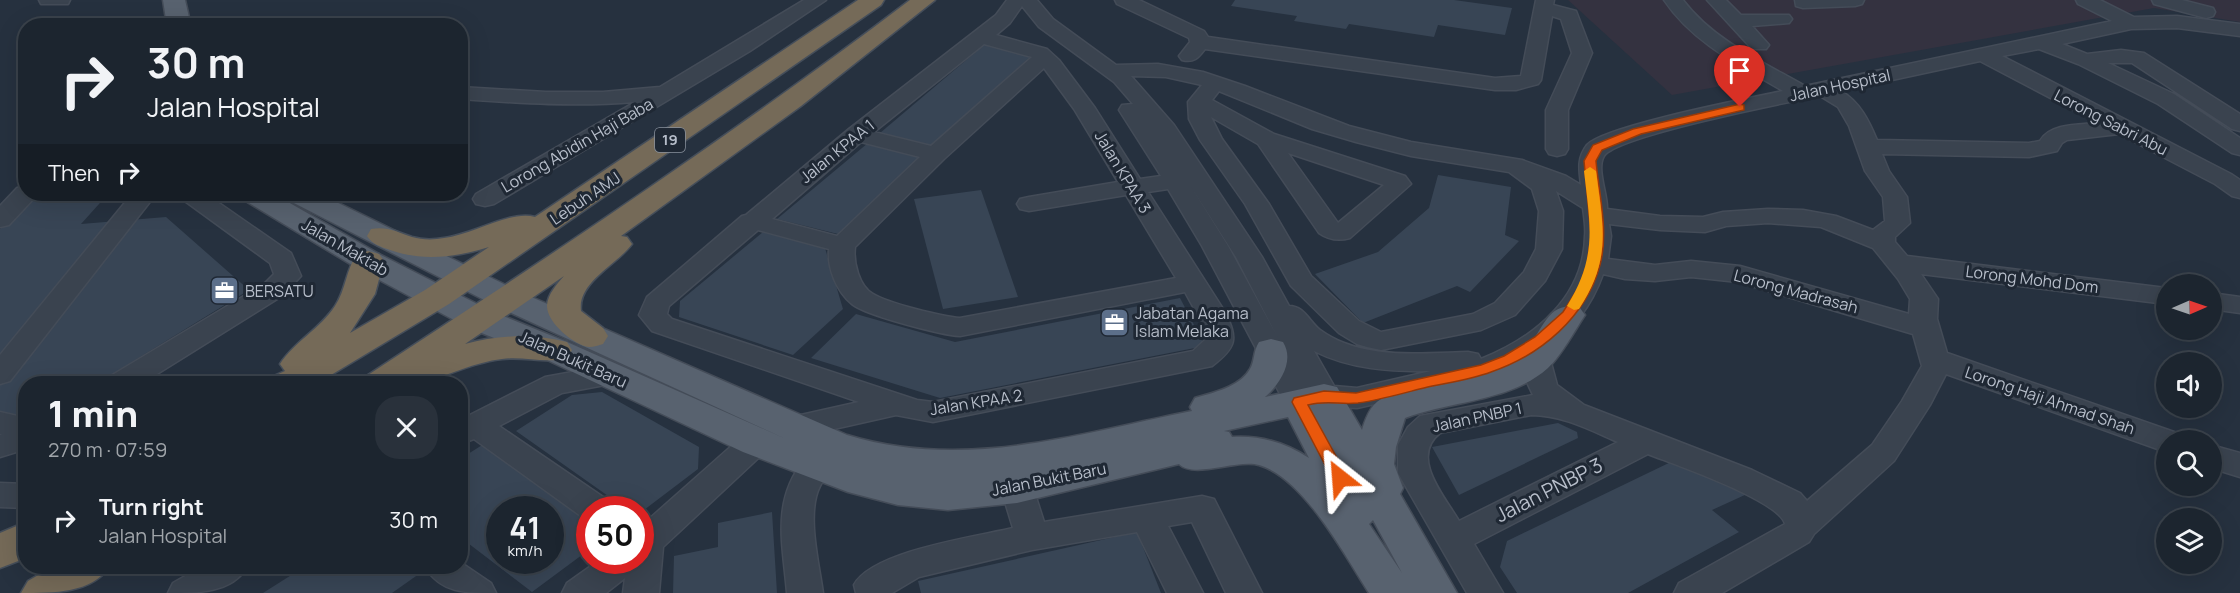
<!DOCTYPE html>
<meta charset="utf-8">
<style>
body{margin:0;font-family:Manrope,sans-serif;background:#29313b;color:#f1f3f6;height:100vh;display:flex;flex-direction:column;font-size:22px;white-space:nowrap}
*{box-sizing:border-box;margin:0}
p{font-size:20px;color:#a0a5aa}
.icon{flex:none;width:33px;height:33px;fill:none;stroke:currentColor;stroke-width:2;stroke-linecap:round;stroke-linejoin:round}
.map{position:relative;flex:1;overflow:hidden}
.details{position:absolute;left:18px;top:376px;width:450px;height:198px;display:flex;flex-direction:column;background:#1c252f;border-radius:24px;box-shadow:0 6px 24px #0002,0 0 0 2px #3a424b}
.details>*{flex:none}
.top-card{position:absolute;left:18px;top:18px;width:450px;height:183px;border-radius:24px;box-shadow:0 6px 24px #0002,0 0 0 2px #3a424b;background:#1c252f;color:#f1f3f6;overflow:hidden}
.needle{width:39px;rotate:88deg}
.tools{position:absolute;left:2156px;top:274px;display:grid;gap:12px}
.tools a{display:grid;place-items:center;width:66px;height:66px;border-radius:50%;background:#1c252f;box-shadow:0 6px 24px #0002,0 0 0 2px #3a424b;font-size:30px}
.speed{position:absolute;left:486px;top:496px;display:flex;gap:12px;font-size:30px;font-weight:700;text-align:center}
.speed>*{display:grid;place-content:center;width:78px;height:78px;border-radius:50%;background:#1c252f;box-shadow:0 6px 24px #0002,0 0 0 2px #3a424b;line-height:1}
.speed small{font-size:15px;font-weight:400}
.speed .limit{border:9px solid #d22;background:#fff;color:#111}
.pin{position:absolute;display:grid;place-items:center;width:51px;height:51px;color:#fff;margin:-62px -26px;border-radius:50% 50% 50% 0;rotate:-45deg;box-shadow:0 0 6px #0007}
.pin .icon{rotate:45deg}
.me{position:absolute;width:66px;margin:-33px;rotate:332deg;stroke-linejoin:round;filter:drop-shadow(0 0 4px #0008)}
.turn{display:flex;align-items:center;gap:21px;height:126px;padding:0 30px;font-size:27px}
.turn .icon{width:78px;height:78px;stroke-width:2.5}
.turn b{display:block;font-size:42px;line-height:51px}
.then{display:flex;align-items:center;height:57px;padding:0 30px;background:#0003;gap:12px;font-size:22px}
.round{display:grid;place-items:center;flex:none;width:63px;height:63px;border-radius:24px;background:#29313b}
.head{display:flex;align-items:center;justify-content:space-between;height:102px;padding:0 30px}
h1{font-size:36px;font-weight:800;line-height:45px}
ul{padding:0;list-style:none}
li{display:flex;align-items:center;gap:18px;height:84px;padding:0 30px}
li div{flex:1}
li b{display:block;font-size:22px}
li em{font-style:normal}
.map>svg:first-child{display:block}
.medical{fill:#343240}
.building{fill:#384555;fill-rule:evenodd}
.lines{fill:none;stroke-linecap:round;stroke-linejoin:round}
.minor-casing{stroke:#444c58;stroke-width:3}
.major-casing{stroke:#444c58;stroke-width:3}
.highway-casing{stroke:#454e5a;stroke-width:3}
.minor{fill:#3a434f;fill-rule:evenodd}
.major{fill:#58626f;fill-rule:evenodd}
.highway{fill:#756a58;fill-rule:evenodd}
.route{fill:#ea580c;stroke:#983908;stroke-width:1.5}
.slow{fill:#f59e0b}
.labels{text-anchor:middle;stroke-width:6;stroke-linejoin:round;paint-order:stroke}
.shield{fill:#1f2834;stroke:#89919d;stroke-width:1.5}
.shield-label{font-size:15px;font-weight:bold;fill:#b7beca}
.street-label{font-size:16px;fill:#b7beca;stroke:#1f2834}
.poi-label{font-size:16px;fill:#b7beca;stroke:#1f2834;text-anchor:start}
.near-street-label{font-size:20px;fill:#b7beca;stroke:#1f2834}
</style>
<div class="map">
<svg width="2240" height="593" viewBox="0 0 2240 593">
<rect width="100%" height="100%" fill="#26313f"/>
<!-- medical -->
<polygon class="medical" points="1568,0 2240,0 2240,22 2154,8 1672,95"/>
<!-- building -->
<g class="building">
<polygon points="1235,0 1454,0 1512,8 1505,35 1438,25 1434,37 1349,24 1346,29 1294,21 1297,16 1231,6"/>
<polygon points="984,45 1032,55 934,146 880,133"/>
<polygon points="868,143 922,156 838,234 777,219"/>
<polygon points="1438,175 1511,187 1505,235 1519,241 1470,292 1457,286 1363,323 1315,274 1378,252 1429,208"/>
<polygon points="981,190 1018,297 943,309 914,199"/>
<polygon points="33,194 108,194 81,224 166,217 249,290 96,384 26,384 26,421 0,425 0,229"/>
<polygon points="763,232 825,248 843,309 793,355 679,317 680,301"/>
<polygon points="1180,298 1205,346 940,398 811,358 856,314 955,342"/>
<polygon points="602,392 699,447 698,469 640,513 640,510 628,510 516,431 572,395"/>
<polygon points="1558,423 1577,432 1578,438 1459,495 1432,447"/>
<path d="M487,442L590,513V549L532,592L460,537V459ZM500,510H550V561H500Z"/>
<polygon points="1675,460 1747,494 1712,510 1739,532 1628,593 1517,593 1500,567 1507,541"/>
<polygon points="772,512 777,593 673,593 674,556 718,547 718,523"/>
<polygon points="1137,532 1161,593 921,593 918,581"/>
<polygon points="304,567 424,567 426,569 392,593 263,593"/>
</g>
<g class="lines">
<defs>
<g id="minor">
<polygon points="39,0 70,0 68,4 41,4"/>
<path d="M804,0H826L750,51L494,204L485,206L476,204L473,199L476,194L635,102C577,107 519,103 460,99V87L546,92H603L660,87Z"/>
<path d="M1007,0H1037L1053,19L1116,65L1158,64L1203,72L1245,86L1349,126L1411,142L1522,160L1566,176L1581,185C1579,169 1577,158 1587,145C1604,126 1750,98 1783,91C1739,65 1693,43 1664,0H1683C1713,40 1763,62 1805,86L2112,21L2078,4L2076,0H2100L2134,17L2177,16L2240,24V36L2177,28L2131,29L2062,44L2087,54L2121,50L2144,53L2240,114V131L2232,129L2132,63H2108L2174,94L2240,138V155L2232,153L2158,104L2078,64L2039,49L2002,56L2231,174L2240,180V198L2232,196L2215,184L2119,134L2067,140L2062,143L2057,151L2029,157L1882,154L1889,171L1907,197L1910,223L1895,237V242L1907,256L2166,288V304L1921,274L1938,299L1937,319L1947,353L2177,433L2182,441H2166V452L1946,374L1930,405L1894,461L1814,534L1809,542L1722,593H1674L1679,583L1785,524C1779,500 1673,464 1648,454L1474,544L1503,593H1467L1398,473V445L1408,427L1420,416L1533,395L1525,378L1522,364L1485,379L1357,408L1324,406L1313,403L1310,409L1299,412L1288,409L1202,246L1168,189L1148,192L1225,312C1238,339 1237,347 1212,366L933,422L896,415L794,438L783,435L779,427L783,419L859,402L652,331L639,315L647,297L742,216L746,215L849,129L996,15ZM1022,6L1039,27L1114,82L1133,104L1122,105L1119,110L1161,176L1140,179L1095,108L1059,60L1047,49L996,35L1010,23ZM984,44L1032,57L931,146L874,132ZM1980,61L2098,123C2080,125 2050,123 2040,141L2029,143L1877,140C1869,121 1860,102 1841,91ZM1044,68L1074,109L1118,182L1029,197L1020,199L1017,204L1020,209L1029,211L1126,195L1176,278L960,318C943,317 887,303 873,294C859,286 853,262 855,247L944,159ZM1131,76L1166,77L1202,85L1188,102L1189,119L1200,140L1245,204L1291,286L1339,333L1357,344L1367,347L1381,350L1481,330L1515,315L1545,281L1562,249L1563,211L1556,191L1583,208C1584,217 1586,227 1585,236C1584,298 1534,338 1481,359L1478,354L1468,352C1428,353 1382,358 1344,343C1336,340 1327,335 1320,330C1309,321 1304,306 1289,306L1262,257L1174,125ZM1219,91L1312,129L1356,142L1411,156L1509,172L1532,189L1539,211L1536,249L1524,272L1495,303L1473,314L1381,332L1359,321L1311,276L1269,204L1222,139L1211,117L1258,144L1319,233C1329,240 1339,241 1350,238L1411,184L1405,176L1274,134L1212,100ZM1820,96L1838,107L1849,126L1865,171L1883,197L1885,221L1873,230L1836,216L1803,210L1768,209L1723,212L1703,217L1660,216L1607,209C1608,195 1596,169 1604,156C1616,136 1788,102 1820,96ZM861,142L920,157L837,236L772,219ZM1288,153L1384,185L1338,223ZM1190,185L1236,257L1278,338L1228,246ZM1768,223L1821,227L1873,248L1898,279L1910,299L1909,314L1740,266L1691,261L1655,265L1608,259L1611,236L1609,224L1660,230L1705,232L1726,226ZM758,230L829,249C827,268 837,292 852,304C865,315 941,335 960,336L1185,292L1201,321L1206,339L1193,351L933,402L917,400L672,319L667,314L669,306ZM1603,274L1625,279L1655,281L1691,277L1738,282L1913,334L1922,366L1902,401L1872,445L1807,501L1800,493L1752,470L1584,405L1557,385L1550,359L1543,351C1571,334 1592,305 1603,274ZM1314,351C1350,369 1391,372 1431,371L1357,388L1334,386ZM1531,415C1562,415 1590,430 1618,442L1459,521C1445,497 1409,457 1440,433Z"/>
<path d="M1115,0H1139L1204,31L1208,37L1495,78L1521,76L1536,0H1554L1553,5L1576,11L1592,53L1568,110V149L1565,154L1557,156L1549,154L1546,149V110L1572,53L1561,19L1552,16L1541,80L1538,84L1516,90H1495L1205,49C1198,58 1194,63 1182,60L1179,56L1190,42L1189,38L1117,4Z"/>
<polygon points="1707,0 1726,0 1741,15 1789,15 1792,19 1789,23 1752,26 1769,45 1766,49 1752,49"/>
<polygon points="1795,0 1864,0 1862,4 1855,6 1803,8 1796,6"/>
<polygon points="2152,0 2182,0 2213,8 2215,12 2213,16 2206,18 2154,4"/>
<polygon points="26,186 26,194 38,194 9,225 0,227 0,206 17,188"/>
<polygon points="132,194 156,194 10,381 0,384 0,355"/>
<polygon points="179,194 206,194 291,253 301,276 282,296 141,384 104,384 109,377 264,284 274,274 270,263 182,199"/>
<polygon points="2211,293 2240,297 2240,313 2211,309"/>
<polygon points="611,365 621,368 626,375 621,382 562,393 499,426 609,501 614,510 590,510 590,520 585,519 474,439 460,444 460,420 545,377"/>
<polygon points="0,412 26,418 26,449 0,457 0,435 2,434 0,434"/>
<polygon points="756,431 767,434 772,442 767,450 663,547 659,593 623,593 625,578 606,593 562,593 567,583 598,561 640,561 640,527 745,434"/>
<path d="M832,437L843,440L848,448C840,462 827,472 820,486C806,513 819,563 823,593H787C783,544 771,502 804,460C813,449 819,441 832,437Z"/>
<polygon points="2211,445 2240,453 2240,477 2211,468"/>
<path d="M1010,454L1021,458L1026,466L1044,522L1202,496L1214,499L1262,593H1226L1192,522L1168,526L1203,593H1167L1137,532L1032,550L919,577L892,593H856L854,585C872,551 975,537 1013,528L994,466L999,458Z"/>
<polygon points="0,483 26,484 26,508 0,507"/>
<path d="M460,562L491,583L496,593C465,593 441,593 425,567H460Z"/>
<path d="M201,567H247C232,593 197,593 168,593L173,583Z"/>
</g>
<g id="major">
<polygon points="163,0 185,0 191,26 167,26"/>
<path d="M239,194H274L379,254L491,311L567,342L786,439L496,306L288,200L283,194H320L520,292L847,435C965,471 1076,434 1192,411L1190,407L1195,398C1212,393 1240,387 1250,369C1255,361 1253,351 1259,342L1271,339L1283,342C1295,361 1280,384 1265,397L1324,384L1337,387L1362,430C1365,420 1370,405 1381,399C1425,375 1485,387 1524,351C1544,332 1546,299 1580,308L1585,315C1575,330 1561,356 1548,368C1510,402 1450,401 1405,418L1396,447L1394,464L1403,488L1400,494L1457,593H1369C1345,556 1304,478 1259,465C1237,459 1194,479 1179,464L1017,503L948,510L898,505L848,492L743,452L543,358L467,327L357,268L244,200ZM1288,417L1309,458C1286,443 1260,435 1232,437L1229,432L1224,431ZM1373,520L1402,573L1369,524Z"/>
</g>
<g id="highway">
<path d="M858,0H884L881,5L449,304L316,384H271L276,375L285,371L280,364C294,342 320,329 335,306C346,290 346,269 357,254L368,251L379,254L384,261L375,294L350,333L425,290L489,247C456,257 424,262 390,250C381,247 372,244 367,236L371,229C387,226 397,232 412,237C422,240 434,240 444,238C473,235 510,210 535,217Z"/>
<path d="M910,0H935L801,106L621,236L627,237L632,244C618,264 577,282 581,311L603,328L608,336L603,344C599,345 594,347 589,347C574,345 546,322 547,305C548,294 557,284 564,276L465,344C498,335 534,333 567,342L572,350L567,358C546,364 524,356 502,359C475,362 449,375 422,383L412,380L406,384H363L368,375C552,255 735,133 910,0Z"/>
<polygon points="26,522 26,558 0,568 0,533"/>
<path d="M52,567H109C92,593 54,593 21,593L28,581Z"/>
</g>
</defs>
<!-- minor casing -->
<use href="#minor" class="minor-casing"/>
<!-- major casing -->
<use href="#major" class="major-casing"/>
<!-- highway casing -->
<use href="#highway" class="highway-casing"/>
<!-- minor -->
<use href="#minor" class="minor"/>
<!-- major -->
<use href="#major" class="major"/>
<!-- highway -->
<use href="#highway" class="highway"/>
</g>
<!-- route -->
<path class="route" d="M1740,104L1744,105V110L1641,134L1602,150L1596,161C1599,194 1609,232 1600,265C1586,317 1541,355 1491,372C1470,380 1446,383 1424,388C1403,393 1380,400 1358,403C1340,405 1327,400 1308,405L1348,478L1345,482H1334L1292,402L1294,398L1324,391L1356,393L1481,365L1504,356L1535,337L1563,312L1579,287L1587,264L1591,236L1584,161L1593,145L1633,129Z"/>
<!-- slow -->
<path class="slow" d="M1590,167L1596,171C1603,226 1612,259 1579,309L1574,310L1567,306C1598,256 1590,225 1584,171Z"/>
<!-- icons -->
<defs>
<symbol id="office-square" viewBox="-11 -11 22 22"><rect x="-9" y="-9" width="18" height="18" rx="4" fill="#5c6f8a" stroke="#1f2834"/><path d="M-6-3h4V-5.5h4V-3h4V5H-6ZM-1-4.5V-3h2v-1.5ZM-6 0V1H6V0Z" fill="#fff"/></symbol>
</defs>
<g fill-rule="evenodd">
<use href="#office-square" x="208" y="274" width="33" height="33"/>
<use href="#office-square" x="1098" y="306" width="33" height="33"/>
</g>
<g class="labels">
<!-- shield labels -->
<rect class="shield" x="655" y="128" width="30" height="24" rx="4.5"/>
<g class="shield-label">
<text x="670" y="145">19</text>
</g>
<!-- street labels -->
<g class="street-label">
<text transform="translate(1840 85) rotate(-12)" y="6">Jalan Hospital</text>
<text transform="translate(2111 122) rotate(27)" y="6">Lorong Sabri Abu</text>
<text transform="translate(577 145) rotate(-30)" y="6">Lorong Abidin Haji Baba</text>
<text transform="translate(837 151) rotate(-39)" y="6">Jalan KPAA 1</text>
<text transform="translate(1123 172) rotate(59)" y="6">Jalan KPAA 3</text>
<text transform="translate(585 198) rotate(-34)" y="6">Lebuh AMJ</text>
<text transform="translate(345 247) rotate(30)" y="6">Jalan Maktab</text>
<text transform="translate(2032 279) rotate(7)" y="6">Lorong Mohd Dom</text>
<text transform="translate(1796 291) rotate(15)" y="6">Lorong Madrasah</text>
<text transform="translate(573 359) rotate(24)" y="6">Jalan Bukit Baru</text>
<text transform="translate(2050 400) rotate(19)" y="6">Lorong Haji Ahmad Shah</text>
<text transform="translate(976 402) rotate(-9)" y="6">Jalan KPAA 2</text>
<text transform="translate(1477 417) rotate(-12)" y="6">Jalan PNBP 1</text>
<text transform="translate(1049 479) rotate(-11)" y="6">Jalan Bukit Baru</text>
</g>
<!-- poi labels -->
<g class="poi-label">
<text x="245" y="297">BERSATU</text>
<text x="1135" y="319">Jabatan Agama<tspan x="1135" dy="18">Islam Melaka</tspan></text>
</g>
<!-- near-street labels -->
<g class="near-street-label">
<text transform="translate(1549 490) rotate(-27)" y="7">Jalan PNBP 3</text>
</g>
</g>
</svg>
<div class="tools">
<a><svg class="needle" viewBox="-14 -14 28 28"><path d="M0-13l5 13h-10z" fill="#e53935"/><path d="M0 13l5-13h-10z" fill="#a0a5aa"/></svg></a>
<a><svg class="icon" aria-label="sound" viewBox="0 0 24 24"><path d="M4 9h4l5-4v14l-5-4H4zM17 9q2 3 0 6"/></svg></a>
<a><svg class="icon" aria-label="search" viewBox="0 0 24 24"><circle cx="10" cy="10" r="6"/><path d="M15 15l6 6"/></svg></a>
<a><svg class="icon" aria-label="layers" viewBox="0 0 24 24"><path d="M12 4l9 5-9 5-9-5zM3 14l9 5 9-5"/></svg></a>
</div>
<div class="speed"><div>41<small>km/h</small></div><div class="limit">50</div></div>
<div class="pin" style="left:1740px;top:107px;background:#d93025"><svg class="icon" aria-label="arrive" viewBox="0 0 24 24"><path d="M6 21V4h12l-3 4 3 4H6"/></svg></div>
<svg class="me" style="left:1340px;top:478px" viewBox="-20 -20 40 40"><path d="M0-17L14 15 0 8-14 15z" fill="#ea580c" stroke="#fff" stroke-width="4"/></svg>
<div class="top-card">
<div class="turn"><svg class="icon" aria-label="right" viewBox="0 0 24 24"><path d="M7 20v-9h11M14 6l5 5-5 5"/></svg><div><b>30 m</b>Jalan Hospital</div></div>
<div class="then">Then<svg class="icon" aria-label="right" viewBox="0 0 24 24"><path d="M7 20v-9h11M14 6l5 5-5 5"/></svg></div>
</div>
<section class="details">
<div class="head"><div><h1>1 min</h1><p>270 m · 07:59</p></div><a class="round"><svg class="icon" aria-label="close" viewBox="0 0 24 24"><path d="M6 6l12 12M18 6L6 18"/></svg></a></div>
<ul>
<li><svg class="icon" aria-label="right" viewBox="0 0 24 24"><path d="M7 20v-9h11M14 6l5 5-5 5"/></svg><div><b>Turn right</b><p>Jalan Hospital</p></div><em>30 m</em></li>
</ul>
</section>
</div>
